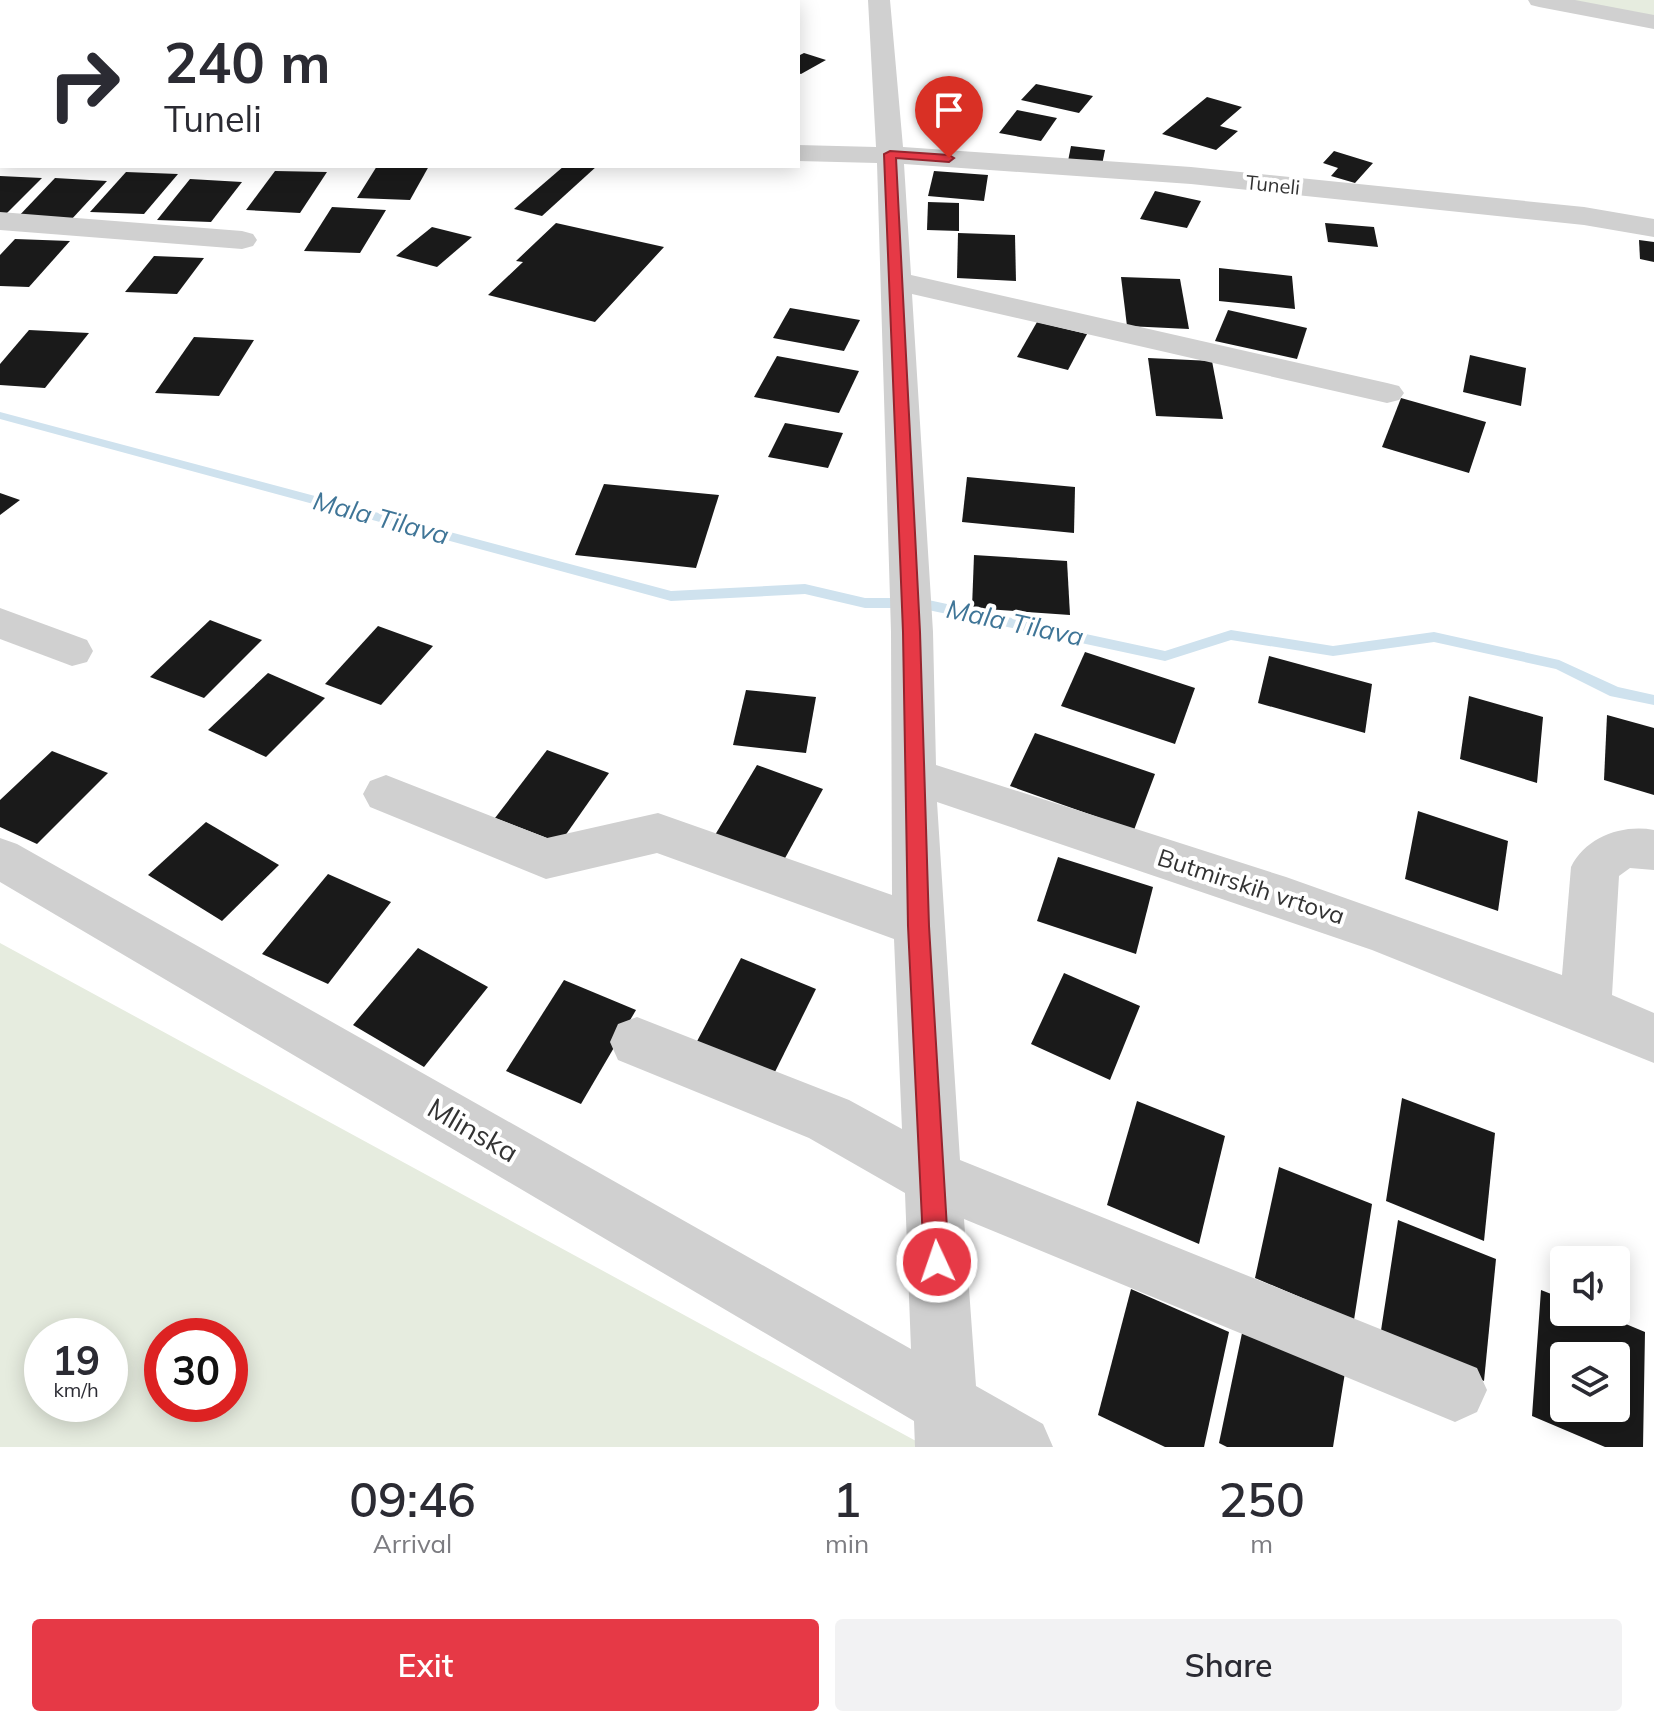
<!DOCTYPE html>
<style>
body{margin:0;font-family:Mulish,sans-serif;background:#f2f2f3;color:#2b2b33;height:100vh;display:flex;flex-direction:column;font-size:30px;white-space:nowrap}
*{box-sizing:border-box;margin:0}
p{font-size:26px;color:#7c7c81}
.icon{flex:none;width:44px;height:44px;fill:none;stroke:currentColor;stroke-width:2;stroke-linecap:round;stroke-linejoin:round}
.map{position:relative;height:1447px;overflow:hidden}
.details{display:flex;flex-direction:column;background:#fff;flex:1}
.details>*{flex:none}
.banner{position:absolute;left:0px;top:0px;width:800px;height:168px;box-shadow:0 4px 20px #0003;background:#fff;color:#2b2b33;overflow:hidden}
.fabs{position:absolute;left:1550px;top:1246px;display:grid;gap:16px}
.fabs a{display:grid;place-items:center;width:80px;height:80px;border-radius:8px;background:#fff;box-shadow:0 4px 20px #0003;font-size:40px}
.speed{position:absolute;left:24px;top:1318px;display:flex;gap:16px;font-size:40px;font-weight:700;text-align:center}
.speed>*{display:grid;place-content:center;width:104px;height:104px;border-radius:50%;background:#fff;box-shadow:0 4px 20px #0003;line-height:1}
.speed small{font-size:20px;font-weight:400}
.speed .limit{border:12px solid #d22;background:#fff;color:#111}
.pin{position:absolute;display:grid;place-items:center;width:68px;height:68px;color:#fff;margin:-82px -34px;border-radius:50% 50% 50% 0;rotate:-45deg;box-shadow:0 0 8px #0007}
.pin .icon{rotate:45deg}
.me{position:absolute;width:88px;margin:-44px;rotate:357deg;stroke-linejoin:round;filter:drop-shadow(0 0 6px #0008)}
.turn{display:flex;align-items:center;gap:28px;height:168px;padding:0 32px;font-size:36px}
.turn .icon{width:104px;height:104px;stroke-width:2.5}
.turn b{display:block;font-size:56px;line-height:68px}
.eta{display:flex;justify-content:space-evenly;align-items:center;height:136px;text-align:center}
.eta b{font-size:48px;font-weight:600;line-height:56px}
.cta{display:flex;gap:16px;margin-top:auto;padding:16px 32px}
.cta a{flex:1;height:92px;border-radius:8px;background:#e63946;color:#fff;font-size:32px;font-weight:600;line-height:92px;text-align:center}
.cta a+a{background:#f2f2f3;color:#2b2b33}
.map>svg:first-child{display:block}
.green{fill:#e6ecdf;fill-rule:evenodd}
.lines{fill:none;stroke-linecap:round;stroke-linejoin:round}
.stream{fill:#cfe2ee;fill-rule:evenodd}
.building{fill:#1a1a1a;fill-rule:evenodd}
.minor{fill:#d0d0d0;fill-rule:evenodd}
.route{fill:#e63946;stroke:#96252e;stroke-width:2}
.labels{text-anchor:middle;stroke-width:8;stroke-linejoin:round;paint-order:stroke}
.far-street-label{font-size:20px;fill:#333;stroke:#fff}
.street-label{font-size:24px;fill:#333;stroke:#fff}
.water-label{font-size:26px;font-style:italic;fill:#3f7597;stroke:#fff}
.near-street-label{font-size:28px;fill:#333;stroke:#fff}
</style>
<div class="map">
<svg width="1654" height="1447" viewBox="0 0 1654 1447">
<rect width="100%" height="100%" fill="#fff"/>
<!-- green -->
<g class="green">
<polygon points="1550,0 1654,0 1654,20"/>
<path d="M0,943L927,1447H0ZM42,1336H110V1404H42ZM162,1336H230V1404H162Z"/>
</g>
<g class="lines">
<!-- stream -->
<polygon class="stream" points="0,412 671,591 805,584 865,598 919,598 1165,651 1231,630 1333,646 1434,632 1559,660 1618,687 1654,695 1654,705 1610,696 1556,669 1434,642 1333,656 1231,640 1165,661 919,608 865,608 805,594 671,601 0,419"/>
</g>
<!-- building -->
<g class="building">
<polygon points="804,53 826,60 801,74 798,73 798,56"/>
<polygon points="1036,84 1093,96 1079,113 1021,100"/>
<polygon points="1207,97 1242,107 1220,126 1238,131 1216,150 1162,134"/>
<polygon points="1017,110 1057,118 1041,141 999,133"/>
<polygon points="1071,146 1105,150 1102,165 1068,161"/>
<polygon points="1334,151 1373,163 1355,183 1331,176 1338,168 1323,163"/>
<polygon points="377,166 429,166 410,200 357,198"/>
<polygon points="564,166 597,166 542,216 514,209"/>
<polygon points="275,171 327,172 300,213 246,210"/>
<polygon points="934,171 988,175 984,201 928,196"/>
<polygon points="126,172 178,174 144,214 90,212"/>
<polygon points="0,176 42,178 2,218 0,218"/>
<polygon points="55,178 107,181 70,221 16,219"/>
<polygon points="190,179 242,182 211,222 157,220"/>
<polygon points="1155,191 1201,201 1187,228 1140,219"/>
<polygon points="928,202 959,203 959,231 927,230"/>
<polygon points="332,207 386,210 360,253 304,251"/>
<polygon points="556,223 664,247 595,322 488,295 523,262 516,261"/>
<polygon points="1325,223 1374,227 1378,247 1328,242"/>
<polygon points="432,227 472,237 437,267 396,256"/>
<polygon points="958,233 1015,235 1016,281 957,278"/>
<polygon points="15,239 70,241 29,287 0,286 0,255"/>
<polygon points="1639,240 1654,242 1654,262 1640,259"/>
<polygon points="154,256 204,258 177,294 125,292"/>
<polygon points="1219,268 1292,276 1295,309 1219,301"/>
<polygon points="1121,277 1180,279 1189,329 1127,326"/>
<polygon points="790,308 860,320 844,351 773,338"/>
<polygon points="1228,310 1307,328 1297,359 1215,341"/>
<polygon points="1037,322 1087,334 1068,370 1017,357"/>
<polygon points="29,330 89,333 45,388 0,385 0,364"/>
<polygon points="194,337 254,340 219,396 155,393"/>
<polygon points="1470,355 1526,368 1521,406 1463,392"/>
<polygon points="777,356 859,371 839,413 754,397"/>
<polygon points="1148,358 1212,361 1223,419 1156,416"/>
<polygon points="1401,398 1486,422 1469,473 1382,447"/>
<polygon points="785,423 843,433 828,468 768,457"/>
<polygon points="967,477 1075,487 1074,533 962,522"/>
<polygon points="604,484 719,495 696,568 575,555"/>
<polygon points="0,493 20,500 0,515"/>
<polygon points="974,555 1067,561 1070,615 972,608"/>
<polygon points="210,620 262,640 204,698 150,677"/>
<polygon points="378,626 433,646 381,705 325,684"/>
<polygon points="1085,652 1195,688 1175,744 1061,706"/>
<polygon points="1269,656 1372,684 1365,733 1258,703"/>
<polygon points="268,673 325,698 266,757 208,730"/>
<polygon points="746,690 816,697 806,753 733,745"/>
<polygon points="1469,696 1543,717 1537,783 1460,759"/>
<polygon points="1607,715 1654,728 1654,795 1604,780"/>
<polygon points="1035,733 1155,774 1134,830 1010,786"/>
<polygon points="547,750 609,773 560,843 495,818"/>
<polygon points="52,751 108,773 37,844 0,827 0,800"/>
<polygon points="757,765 823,789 784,860 715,835"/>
<polygon points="1418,811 1508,841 1498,911 1405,879"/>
<polygon points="206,822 279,865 222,921 148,875"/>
<polygon points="1058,857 1153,887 1136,954 1037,921"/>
<polygon points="328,874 391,902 328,984 262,954"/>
<polygon points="418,948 488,987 424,1067 353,1025"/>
<polygon points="741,958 816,989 771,1080 694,1047"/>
<polygon points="1064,973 1140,1006 1110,1080 1031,1044"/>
<polygon points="564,980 636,1010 581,1104 506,1071"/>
<polygon points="1402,1098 1495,1133 1484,1241 1386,1201"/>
<polygon points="1137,1101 1225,1136 1199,1244 1107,1205"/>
<polygon points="1279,1167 1372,1204 1354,1320 1255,1278"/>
<polygon points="1398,1220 1496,1259 1484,1381 1380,1337"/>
<polygon points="1131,1289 1229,1332 1204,1447 1165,1447 1098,1415"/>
<path d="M1541,1290L1564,1299V1312H1597L1645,1332L1643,1447H1605L1532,1416ZM1564,1356H1616V1408H1564Z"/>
<polygon points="1246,1314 1347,1360 1333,1447 1227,1447 1219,1443"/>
</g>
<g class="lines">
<!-- minor -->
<g class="minor">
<path d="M868,0H890L903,147L1191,167L1584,207L1654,219V237L1584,225L1191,184L904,164L911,275L1387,383L1399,386L1404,393L1399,400L1387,403L912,294L933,632L936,765L1286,877L1562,975L1571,867C1586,837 1622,824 1654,830V870L1630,868L1619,876L1612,995L1654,1013V1063L1372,950L937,802L960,1160L1477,1368L1487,1390L1477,1412L1455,1422L964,1219L976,1386L1043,1424L1053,1447H915L914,1421L0,882V838L17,844L911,1349L905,1193L809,1138L618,1060L610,1042L618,1024L637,1017L849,1100L902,1129L894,939L657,853L546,879L370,807L363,794L370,781L386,775L547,838L658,813L892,895L891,632L877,163L798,161V145L876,147Z"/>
<polygon points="1528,0 1575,0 1654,15 1654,29 1539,7 1531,5"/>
<rect x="0" y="147" width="2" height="16"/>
<polygon points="0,212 242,231 253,234 257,240 253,246 242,249 0,230"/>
<polygon points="0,608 87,640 93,651 87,662 72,666 0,639"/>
</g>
</g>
<!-- route -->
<polygon class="route" points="890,151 949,155 954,158 949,162 896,158 920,632 929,926 949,1262 946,1271 937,1275 928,1271 924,1262 908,926 903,632 884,154"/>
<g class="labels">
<!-- far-street labels -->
<g class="far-street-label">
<text transform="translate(1273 185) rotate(6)" y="7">Tuneli</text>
</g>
<!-- street labels -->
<g class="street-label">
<text transform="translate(1251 887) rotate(18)" y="8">Butmirskih vrtova</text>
</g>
<!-- water labels -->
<g class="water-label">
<text transform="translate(381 518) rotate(15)" y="9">Mala Tilava</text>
<text transform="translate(1015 623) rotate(12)" y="9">Mala Tilava</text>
</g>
<!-- near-street labels -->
<g class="near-street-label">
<text transform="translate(473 1130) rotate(30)" y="10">Mlinska</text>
</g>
</g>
</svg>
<div class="fabs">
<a><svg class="icon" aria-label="sound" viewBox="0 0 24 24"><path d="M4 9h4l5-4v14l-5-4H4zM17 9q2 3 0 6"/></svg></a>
<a><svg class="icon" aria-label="layers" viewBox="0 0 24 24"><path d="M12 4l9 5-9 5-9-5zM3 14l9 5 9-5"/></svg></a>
</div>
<div class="speed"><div>19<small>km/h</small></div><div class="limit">30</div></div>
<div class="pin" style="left:949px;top:158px;background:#d93025"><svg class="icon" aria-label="arrive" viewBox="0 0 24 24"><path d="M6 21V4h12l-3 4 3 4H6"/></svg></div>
<svg class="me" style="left:937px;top:1262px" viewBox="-20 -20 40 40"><circle r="17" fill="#e63946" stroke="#fff" stroke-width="3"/><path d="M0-11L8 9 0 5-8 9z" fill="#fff"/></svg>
<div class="banner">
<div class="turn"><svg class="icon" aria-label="right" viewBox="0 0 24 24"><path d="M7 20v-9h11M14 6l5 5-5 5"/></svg><div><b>240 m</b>Tuneli</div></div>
</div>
</div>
<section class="details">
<div class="eta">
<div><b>09:46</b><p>Arrival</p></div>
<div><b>1</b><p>min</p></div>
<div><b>250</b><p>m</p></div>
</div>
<div class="cta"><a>Exit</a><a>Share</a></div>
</section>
